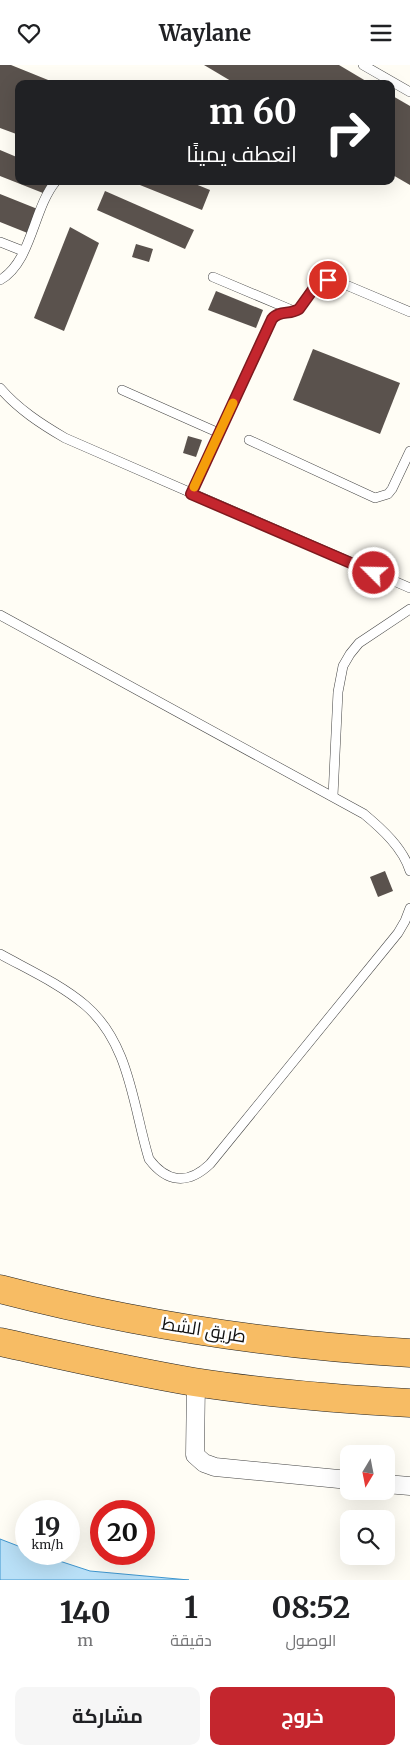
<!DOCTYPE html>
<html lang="ar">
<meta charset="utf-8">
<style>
body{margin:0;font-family:Merriweather,Cairo,serif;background:#f6f6f6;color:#202124;direction:rtl;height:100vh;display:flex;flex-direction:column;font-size:19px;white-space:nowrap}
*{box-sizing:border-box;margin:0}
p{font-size:16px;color:#757577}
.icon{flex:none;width:28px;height:28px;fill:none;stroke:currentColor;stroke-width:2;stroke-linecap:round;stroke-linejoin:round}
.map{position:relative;height:1515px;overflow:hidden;direction:ltr}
.sheet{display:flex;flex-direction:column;background:#fff;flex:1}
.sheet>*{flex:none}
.guide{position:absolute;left:15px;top:15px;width:380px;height:105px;border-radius:10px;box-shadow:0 5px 20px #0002;direction:rtl;background:#202124;color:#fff;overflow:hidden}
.needle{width:32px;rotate:190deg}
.buttons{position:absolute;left:340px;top:1380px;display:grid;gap:10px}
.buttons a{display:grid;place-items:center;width:55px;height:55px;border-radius:10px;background:#fff;box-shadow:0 5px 20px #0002;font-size:25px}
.speed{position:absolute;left:15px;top:1435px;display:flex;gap:10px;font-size:25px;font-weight:700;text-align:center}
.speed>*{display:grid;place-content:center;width:65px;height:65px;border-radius:50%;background:#fff;box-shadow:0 5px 20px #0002;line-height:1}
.speed small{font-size:12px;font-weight:400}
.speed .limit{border:8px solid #d22;background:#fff;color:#111}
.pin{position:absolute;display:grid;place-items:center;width:42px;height:42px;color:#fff;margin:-21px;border:2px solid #fff;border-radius:50%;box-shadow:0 1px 5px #0007}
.me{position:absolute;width:55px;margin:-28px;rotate:293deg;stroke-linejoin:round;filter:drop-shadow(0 0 4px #0008)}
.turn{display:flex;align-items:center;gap:18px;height:105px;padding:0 15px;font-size:22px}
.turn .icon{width:65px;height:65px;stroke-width:2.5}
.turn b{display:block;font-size:35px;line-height:42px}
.eta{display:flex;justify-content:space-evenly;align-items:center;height:85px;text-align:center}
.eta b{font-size:30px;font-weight:700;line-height:35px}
.primary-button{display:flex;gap:10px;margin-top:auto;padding:10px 15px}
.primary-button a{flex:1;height:58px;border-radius:10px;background:#c4262e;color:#fff;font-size:20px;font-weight:700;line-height:58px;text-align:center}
.primary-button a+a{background:#f6f6f6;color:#202124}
header{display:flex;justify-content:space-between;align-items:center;height:65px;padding:0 15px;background:#fff;font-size:22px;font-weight:700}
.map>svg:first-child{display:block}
.water{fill:#b9e0f7;stroke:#3f96cf}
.building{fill:#5a524d}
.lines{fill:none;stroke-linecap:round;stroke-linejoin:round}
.service-casing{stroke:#444;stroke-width:10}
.minor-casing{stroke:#444;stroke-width:19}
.trunk-casing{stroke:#222;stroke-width:29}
.service{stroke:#fff;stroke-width:9}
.minor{stroke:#fff;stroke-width:18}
.trunk{stroke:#f7bc64;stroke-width:28}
.route-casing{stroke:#7f191e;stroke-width:12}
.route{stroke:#c4262e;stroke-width:9}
.slow{stroke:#f59e0b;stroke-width:9}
.labels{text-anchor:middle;stroke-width:5;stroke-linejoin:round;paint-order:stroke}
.street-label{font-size:18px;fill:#111;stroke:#fff}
</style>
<header><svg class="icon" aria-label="menu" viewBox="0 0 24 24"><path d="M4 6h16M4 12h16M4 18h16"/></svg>Waylane<svg class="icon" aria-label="heart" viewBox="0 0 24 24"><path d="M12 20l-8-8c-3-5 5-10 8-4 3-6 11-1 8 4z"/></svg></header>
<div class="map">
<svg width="410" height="1515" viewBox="0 0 410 1515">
<rect width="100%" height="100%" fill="#fffdf5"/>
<!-- water -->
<polygon class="water" points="0,1474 26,1484 26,1489 38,1489 90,1506 189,1515 0,1515"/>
<!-- building -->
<g class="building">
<polygon points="0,0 11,0 58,19 19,19 19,70 0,63"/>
<polygon points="204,0 339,0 371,19 236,19"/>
<polygon points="391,30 410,41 410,120 391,109"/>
<polygon points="0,85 19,93 19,116 53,116 48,130 0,111"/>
<polygon points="130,116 188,116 210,125 202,145"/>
<polygon points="105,126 194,165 185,184 97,145"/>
<polygon points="0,129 40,145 30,169 0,157"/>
<polygon points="70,162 99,178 64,266 34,253"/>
<polygon points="136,179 153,184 149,197 132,192"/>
<polygon points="216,226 263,245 256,263 208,245"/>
<polygon points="313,284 400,318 380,369 293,335"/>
<polygon points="188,371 202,375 196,392 183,388"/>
<polygon points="385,806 393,826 378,832 370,812"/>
</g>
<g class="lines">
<defs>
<g id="service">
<polyline points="363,0 410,27"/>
<polyline points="0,177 23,186"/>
<polyline points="213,212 294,246"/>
<path d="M0,215C32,197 33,143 56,116"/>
<path d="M0,323C18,344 41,359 65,373L410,523"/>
<polyline points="122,325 219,368"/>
<polyline points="249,375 375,433 388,429 392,424 410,386"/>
<path d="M191,429L272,255C279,245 290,250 299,244C311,229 316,208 339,217L410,247"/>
<path d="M0,550L364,749C382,764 403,783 410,806"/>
<polyline points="333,731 338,627 343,601 350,589 359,578 410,544"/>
<path d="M0,889C29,905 60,919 85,940C130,978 133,1042 149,1094C167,1118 188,1120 210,1099L398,868L405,856L410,843"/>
</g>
<g id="minor">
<polyline points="196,1317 195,1390 204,1398 215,1402 349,1415"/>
<polyline points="386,1419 410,1421"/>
</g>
<g id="trunk">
<path d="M0,1224C134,1259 272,1280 410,1288"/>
<path d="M0,1277C64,1291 129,1306 194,1317C265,1328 339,1334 410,1338"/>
</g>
</defs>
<!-- service casing -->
<use href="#service" class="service-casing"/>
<!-- minor casing -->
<use href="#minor" class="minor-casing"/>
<!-- trunk casing -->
<use href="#trunk" class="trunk-casing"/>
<!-- service -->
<use href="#service" class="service"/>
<!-- minor -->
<use href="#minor" class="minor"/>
<!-- trunk -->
<use href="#trunk" class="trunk"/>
</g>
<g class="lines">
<defs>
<path id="route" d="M328,215L317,219L299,244C290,250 279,245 272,254L191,429L374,508"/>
</defs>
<!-- route casing -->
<use href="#route" class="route-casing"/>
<!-- route -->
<use href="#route" class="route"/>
<!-- slow -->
<polyline class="slow" points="194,422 233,338"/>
</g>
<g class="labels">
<!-- street labels -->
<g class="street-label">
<text transform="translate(204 1265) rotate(9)" y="6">طريق الشط</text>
</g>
</g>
</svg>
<div class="buttons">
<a><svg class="needle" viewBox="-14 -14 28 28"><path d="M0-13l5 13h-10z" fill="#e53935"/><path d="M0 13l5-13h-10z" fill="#757577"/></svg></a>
<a><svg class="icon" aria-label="search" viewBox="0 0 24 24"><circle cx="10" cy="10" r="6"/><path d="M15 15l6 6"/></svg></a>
</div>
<div class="speed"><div>19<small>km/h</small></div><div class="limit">20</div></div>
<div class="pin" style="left:328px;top:215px;background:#d93025"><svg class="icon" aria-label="arrive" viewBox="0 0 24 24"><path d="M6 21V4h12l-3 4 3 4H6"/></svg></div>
<svg class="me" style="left:374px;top:508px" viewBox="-20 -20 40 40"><circle r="17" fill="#c4262e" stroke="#fff" stroke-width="3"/><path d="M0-11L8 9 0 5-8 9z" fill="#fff"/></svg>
<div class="guide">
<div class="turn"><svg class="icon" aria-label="right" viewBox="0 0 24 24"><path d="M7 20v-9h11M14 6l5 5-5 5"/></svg><div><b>60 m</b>انعطف يمينًا</div></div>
</div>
</div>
<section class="sheet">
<div class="eta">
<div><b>08:52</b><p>الوصول</p></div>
<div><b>1</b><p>دقيقة</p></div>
<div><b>140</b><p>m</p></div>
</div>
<div class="primary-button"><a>خروج</a><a>مشاركة</a></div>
</section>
